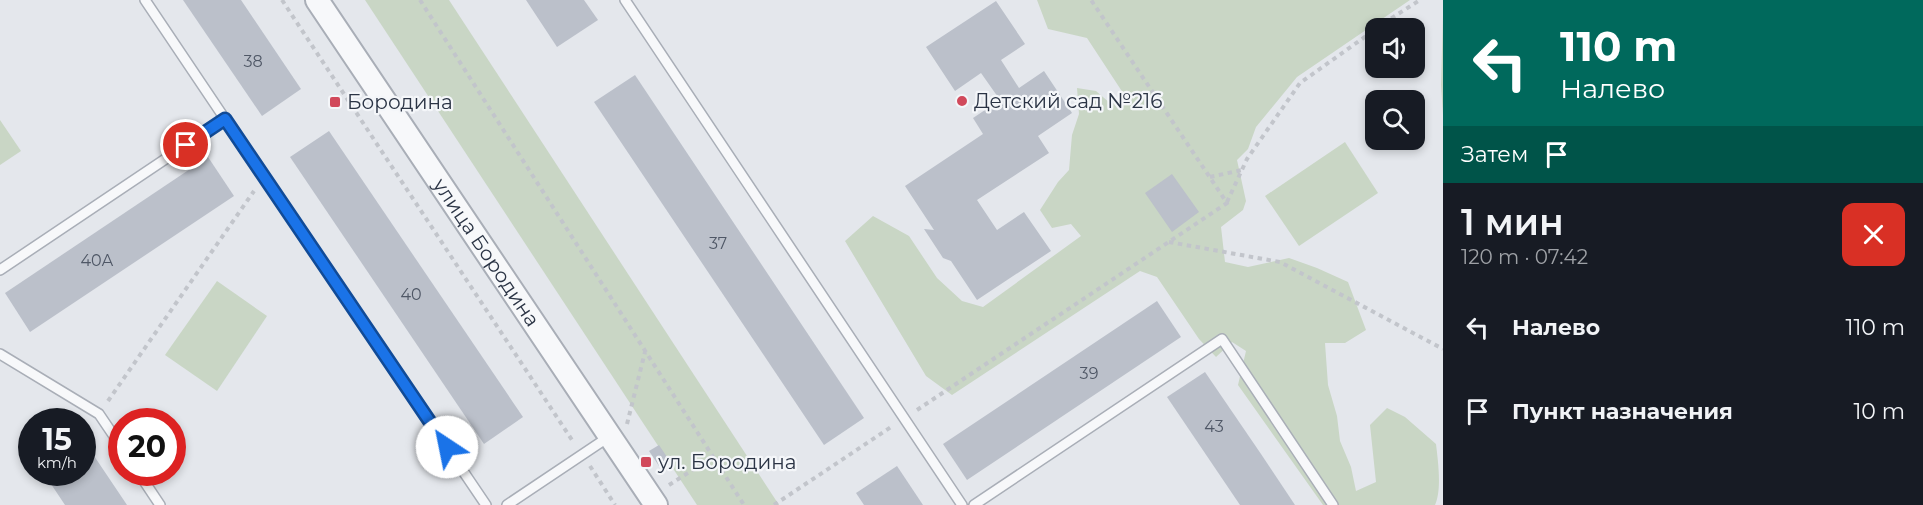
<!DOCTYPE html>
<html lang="ru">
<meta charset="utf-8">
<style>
body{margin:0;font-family:Montserrat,sans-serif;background:#242831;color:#f1f3f6;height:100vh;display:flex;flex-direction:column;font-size:22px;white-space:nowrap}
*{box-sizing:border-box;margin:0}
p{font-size:20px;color:#9ea1a6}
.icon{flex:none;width:33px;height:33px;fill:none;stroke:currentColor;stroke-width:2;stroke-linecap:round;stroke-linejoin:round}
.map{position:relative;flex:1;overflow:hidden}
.sheet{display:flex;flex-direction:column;background:#171b24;width:480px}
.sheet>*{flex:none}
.hud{background:#00695c;color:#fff;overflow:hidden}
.fabs{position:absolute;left:1365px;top:18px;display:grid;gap:12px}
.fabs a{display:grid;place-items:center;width:60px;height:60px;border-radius:12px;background:#171b24;box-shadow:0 3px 9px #0003;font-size:30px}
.speed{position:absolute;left:18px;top:408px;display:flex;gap:12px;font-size:30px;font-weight:700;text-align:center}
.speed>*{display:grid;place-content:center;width:78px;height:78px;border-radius:50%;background:#171b24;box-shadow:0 3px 9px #0003;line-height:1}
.speed small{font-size:15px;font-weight:400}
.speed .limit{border:9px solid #d22;background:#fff;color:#111}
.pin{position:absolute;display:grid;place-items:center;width:51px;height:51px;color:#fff;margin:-26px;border:3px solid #fff;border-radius:50%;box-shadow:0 2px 6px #0007}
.me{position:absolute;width:66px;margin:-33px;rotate:326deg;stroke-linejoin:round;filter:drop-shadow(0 0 4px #0008)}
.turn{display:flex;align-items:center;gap:21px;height:126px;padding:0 18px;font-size:27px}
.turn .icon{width:78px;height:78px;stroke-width:2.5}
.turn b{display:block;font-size:42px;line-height:51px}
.then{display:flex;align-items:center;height:57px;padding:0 18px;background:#0003;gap:12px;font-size:22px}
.round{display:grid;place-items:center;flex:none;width:63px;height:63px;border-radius:12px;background:#242831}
.headline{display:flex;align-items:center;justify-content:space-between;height:102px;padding:0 18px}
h1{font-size:36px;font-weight:600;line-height:45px}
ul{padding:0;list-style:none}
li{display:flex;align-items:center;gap:18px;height:84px;padding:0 18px}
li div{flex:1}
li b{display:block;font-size:22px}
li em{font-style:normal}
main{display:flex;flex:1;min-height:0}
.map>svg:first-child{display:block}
.green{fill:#c9d6c5}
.building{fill:#bbc0ca}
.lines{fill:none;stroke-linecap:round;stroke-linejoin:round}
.service-casing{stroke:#a9aeb7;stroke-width:12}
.tertiary-casing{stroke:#a9aeb7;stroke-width:26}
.path{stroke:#c2c5cb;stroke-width:4;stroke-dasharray:4.5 4.5;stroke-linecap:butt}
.service{stroke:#f7f8fa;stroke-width:9}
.tertiary{stroke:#f7f8fa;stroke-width:22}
.route-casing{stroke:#114b97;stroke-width:15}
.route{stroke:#1a73e8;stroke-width:10}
.poi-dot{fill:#d1495b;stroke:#f4f6f9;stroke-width:2}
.labels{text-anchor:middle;stroke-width:4.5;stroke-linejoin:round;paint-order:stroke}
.number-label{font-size:16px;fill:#4f5766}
.poi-label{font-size:20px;fill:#2b3445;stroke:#f4f6f9;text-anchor:start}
.street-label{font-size:20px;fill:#2b3445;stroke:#f4f6f9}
</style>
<main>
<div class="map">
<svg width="1443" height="505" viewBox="0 0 1443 505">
<rect width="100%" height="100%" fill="#e4e7ec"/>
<!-- green -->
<g class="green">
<polygon points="365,0 449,0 779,505 697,505"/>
<path d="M1037,0H1410L1297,77L1256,127L1248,149L1237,160L1246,201L1243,210L1221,227L1225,262L1248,267L1289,258L1317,268L1348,282L1366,330L1345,343H1325L1328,385L1337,416L1340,441L1351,467L1356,491L1376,482L1370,425L1387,408L1405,417L1436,444C1438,461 1442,490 1435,505H1323L1238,385L1246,351L1232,342L1216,357L1199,339L1157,277L1140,271L952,395L926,376L845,241L873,216L909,236L937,278L962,301L983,307L1081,236L1071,224L1052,228L1040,210L1058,182L1069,170L1072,135L1079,114L1077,88L1096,91L1111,104L1125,96L1087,38L1048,29Z"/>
<polygon points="1443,15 1443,115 1441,85"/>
<polygon points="0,120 21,151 0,165"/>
<polygon points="1345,142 1378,193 1299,246 1265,196"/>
<polygon points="217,281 267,316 217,391 165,355"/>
</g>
<!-- building -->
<g class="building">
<polygon points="183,0 241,0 301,89 262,116"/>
<polygon points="526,0 584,0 598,20 557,47"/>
<polygon points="996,1 1025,44 1001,60 1019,88 1044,71 1072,113 1038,136 1049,153 977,200 997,230 1024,212 1051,251 977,300 951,261 943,258 924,229 934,230 905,186 983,134 973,118 1000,100 981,73 955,91 926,47"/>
<polygon points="635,75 864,418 824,445 594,102"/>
<polygon points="329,131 523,417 484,444 290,157"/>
<polygon points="208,157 234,196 30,332 5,293"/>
<polygon points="1172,174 1199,212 1172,232 1145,193"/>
<polygon points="1157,301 1181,337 967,480 943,444"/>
<polygon points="1205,372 1261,454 1295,505 1240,505 1167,397"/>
<polygon points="65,411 71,422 50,422"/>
<polygon points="32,434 32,455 22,440"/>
<polygon points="82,438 123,499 127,505 65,505 43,472 82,472"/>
<polygon points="659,445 669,460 659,466 649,451"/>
<polygon points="897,466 923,505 864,505 856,493"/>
</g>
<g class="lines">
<defs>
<g id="service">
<polyline points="625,0 962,505"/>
<polyline points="225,119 486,505"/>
<polyline points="0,270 225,119 145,0"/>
<polyline points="0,354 99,414 122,448"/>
<polyline points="138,472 160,505"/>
<polyline points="507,505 610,436"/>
<polyline points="974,505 1222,339 1333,505"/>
</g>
<g id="tertiary">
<path id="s1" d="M317,0L656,505"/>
</g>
</defs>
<!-- service casing -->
<use href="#service" class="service-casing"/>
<!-- tertiary casing -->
<use href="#tertiary" class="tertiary-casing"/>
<!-- path -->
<g class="path">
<polyline points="282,0 574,443"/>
<polyline points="420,0 744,505"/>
<polyline points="1376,28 1420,0"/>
<polyline points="1210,177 1242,170"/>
<polyline points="1227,202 1247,159 1300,83 1376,29"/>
<polyline points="1169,242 1280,262 1443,349"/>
<polyline points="108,401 254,191"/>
<polyline points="917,410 1227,203 1091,0"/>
<polyline points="627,424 645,352"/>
<polyline points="590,466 615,505"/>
<polyline points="669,485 713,457"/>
<polyline points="774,505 891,427"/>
</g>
<!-- service -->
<use href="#service" class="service"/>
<!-- tertiary -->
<use href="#tertiary" class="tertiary"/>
</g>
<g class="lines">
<defs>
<polyline id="route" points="186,145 225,119 447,447"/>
</defs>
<!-- route casing -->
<use href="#route" class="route-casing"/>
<!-- route -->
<use href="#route" class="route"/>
</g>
<!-- markers -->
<g class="poi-dot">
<circle cx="962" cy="101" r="6"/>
<rect x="329" y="96" width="12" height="12" rx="3"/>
<rect x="640" y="456" width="12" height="12" rx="3"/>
</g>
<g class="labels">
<!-- number labels -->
<g class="number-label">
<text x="253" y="67">38</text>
<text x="718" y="249">37</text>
<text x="97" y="266">40А</text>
<text x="411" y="300">40</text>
<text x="1089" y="379">39</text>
<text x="1214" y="432">43</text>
</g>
<!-- poi labels -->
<g class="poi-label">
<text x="974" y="108">Детский сад №216</text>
<text x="347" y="109">Бородина</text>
<text x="658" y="469">ул. Бородина</text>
</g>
<!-- street labels -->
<g class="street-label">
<text dy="7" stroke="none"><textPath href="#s1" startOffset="304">улица Бородина</textPath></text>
</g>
</g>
</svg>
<div class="fabs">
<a><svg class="icon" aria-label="sound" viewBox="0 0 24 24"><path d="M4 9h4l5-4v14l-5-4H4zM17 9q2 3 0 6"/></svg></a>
<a><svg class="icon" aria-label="search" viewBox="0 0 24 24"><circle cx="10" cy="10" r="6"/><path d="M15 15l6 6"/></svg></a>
</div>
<div class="speed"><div>15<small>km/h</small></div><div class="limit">20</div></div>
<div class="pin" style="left:186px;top:145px;background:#d93025"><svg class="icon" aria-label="arrive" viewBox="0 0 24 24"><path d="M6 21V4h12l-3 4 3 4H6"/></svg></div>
<svg class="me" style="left:447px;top:447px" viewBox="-20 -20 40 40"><circle r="19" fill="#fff"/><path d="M0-13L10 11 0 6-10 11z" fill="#1a73e8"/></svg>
</div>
<section class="sheet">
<div class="hud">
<div class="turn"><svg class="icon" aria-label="left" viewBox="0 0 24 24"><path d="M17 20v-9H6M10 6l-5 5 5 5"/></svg><div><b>110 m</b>Налево</div></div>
<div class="then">Затем<svg class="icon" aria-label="arrive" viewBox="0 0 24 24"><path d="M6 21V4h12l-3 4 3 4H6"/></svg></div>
</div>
<div class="headline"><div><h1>1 мин</h1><p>120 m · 07:42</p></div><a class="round" style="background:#d93025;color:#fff"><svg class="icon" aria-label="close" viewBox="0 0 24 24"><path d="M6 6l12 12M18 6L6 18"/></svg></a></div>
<ul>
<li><svg class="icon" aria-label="left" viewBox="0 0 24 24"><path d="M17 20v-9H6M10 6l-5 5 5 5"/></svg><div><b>Налево</b></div><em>110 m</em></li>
<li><svg class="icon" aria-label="arrive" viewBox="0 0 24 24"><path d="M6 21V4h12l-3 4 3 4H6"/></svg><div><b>Пункт назначения</b></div><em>10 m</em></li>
</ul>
</section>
</main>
